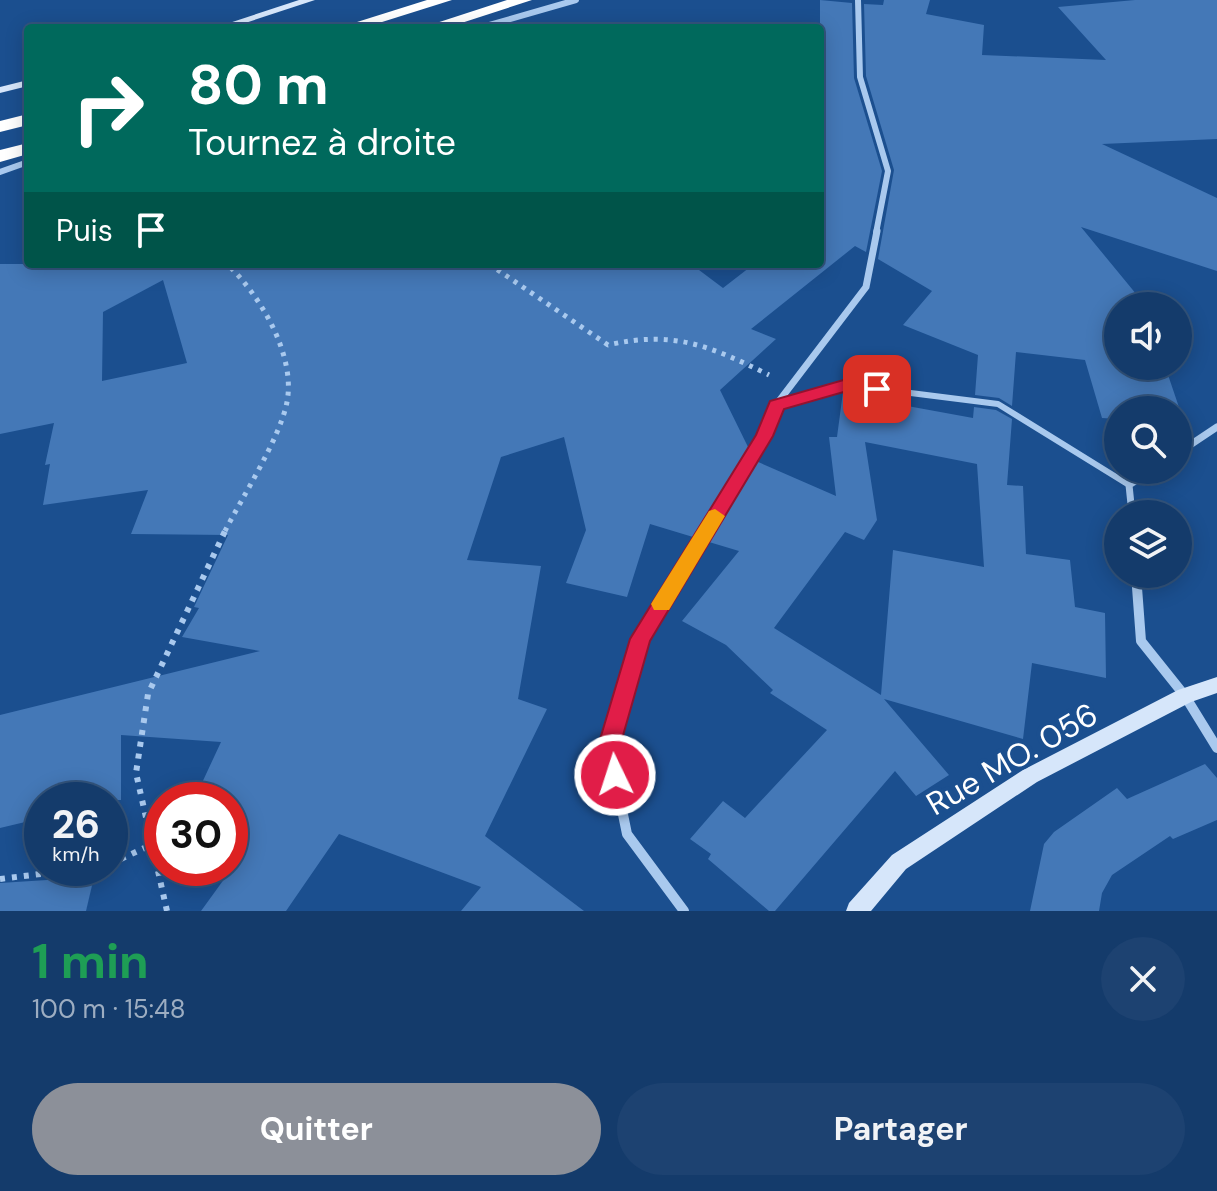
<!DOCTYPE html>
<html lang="fr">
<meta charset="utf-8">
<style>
body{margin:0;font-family:"DM Sans",sans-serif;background:#1d4271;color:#f1f3f6;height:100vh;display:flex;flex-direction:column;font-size:30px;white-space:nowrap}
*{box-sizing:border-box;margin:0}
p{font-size:26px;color:#9dadc1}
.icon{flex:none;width:44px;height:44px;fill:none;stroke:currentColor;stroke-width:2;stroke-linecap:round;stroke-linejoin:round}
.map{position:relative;height:911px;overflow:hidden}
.drawer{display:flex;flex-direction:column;background:#143b6b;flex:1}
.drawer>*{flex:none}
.guide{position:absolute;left:24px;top:24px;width:800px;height:244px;border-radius:8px;box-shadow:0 4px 20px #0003,0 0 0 2px #33557e;background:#00695c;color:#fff;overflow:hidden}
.tools{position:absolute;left:1104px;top:292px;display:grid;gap:16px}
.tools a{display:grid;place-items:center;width:88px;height:88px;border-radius:50%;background:#143b6b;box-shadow:0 4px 20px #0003,0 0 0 2px #33557e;font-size:40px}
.speed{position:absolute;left:24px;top:782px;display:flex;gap:16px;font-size:40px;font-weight:700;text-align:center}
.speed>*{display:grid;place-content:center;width:104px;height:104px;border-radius:50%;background:#143b6b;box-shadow:0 4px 20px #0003,0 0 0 2px #33557e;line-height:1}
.speed small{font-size:20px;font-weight:400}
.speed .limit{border:12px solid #d22;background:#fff;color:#111}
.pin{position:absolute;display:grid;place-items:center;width:68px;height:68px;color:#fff;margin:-34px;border-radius:16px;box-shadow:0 4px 12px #0006}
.me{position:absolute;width:88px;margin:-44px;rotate:356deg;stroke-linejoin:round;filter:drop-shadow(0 0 6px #0008)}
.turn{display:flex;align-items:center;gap:28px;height:168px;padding:0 32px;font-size:36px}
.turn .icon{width:104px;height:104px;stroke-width:2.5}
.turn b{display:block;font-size:56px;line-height:68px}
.then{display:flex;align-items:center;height:76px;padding:0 32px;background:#0003;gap:16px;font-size:30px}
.round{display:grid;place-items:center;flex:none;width:84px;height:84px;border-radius:42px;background:#1d4271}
.head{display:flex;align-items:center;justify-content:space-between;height:136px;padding:0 32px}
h1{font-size:48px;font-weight:700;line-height:60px;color:#1e9e55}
.action{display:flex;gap:16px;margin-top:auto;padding:16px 32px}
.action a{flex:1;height:92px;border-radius:48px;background:#8c9099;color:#fff;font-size:32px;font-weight:700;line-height:92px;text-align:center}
.action a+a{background:#1d4271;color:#f1f3f6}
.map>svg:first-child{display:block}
.building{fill:#4478b7;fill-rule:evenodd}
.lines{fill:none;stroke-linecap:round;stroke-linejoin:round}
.path-far1{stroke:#a9c9ee;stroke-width:5;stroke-dasharray:4 6;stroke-linecap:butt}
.path{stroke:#a9c9ee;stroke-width:6;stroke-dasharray:5 7;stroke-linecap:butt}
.lane{stroke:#a9c9ee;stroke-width:6}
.street-far2{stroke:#a9c9ee;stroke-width:6}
.street-far1{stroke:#a9c9ee;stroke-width:7}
.street{stroke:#a9c9ee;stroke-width:10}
.secondary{fill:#d6e6fa;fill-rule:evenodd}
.highway{fill:#fff;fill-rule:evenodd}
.route{fill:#e11d48;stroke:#92132f;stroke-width:2}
.slow{fill:#f59e0b}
.labels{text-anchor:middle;stroke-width:8;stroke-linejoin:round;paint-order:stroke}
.near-street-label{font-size:32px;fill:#fff;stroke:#1b4f8f}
</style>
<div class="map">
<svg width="1217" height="911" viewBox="0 0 1217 911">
<rect width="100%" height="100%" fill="#1b4f8f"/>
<!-- building -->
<g class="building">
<path d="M820,0L852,3L854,78L882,171L866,252L855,246L751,329L776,339L720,390L749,449L704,522L693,537L650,524L627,597L566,583L586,530L564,437L501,457L467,560L541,566L518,699L547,709L485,836L584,911H461L481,887L339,834L286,911H201L230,871V800H194L221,742L121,735V800H42V818L0,828V715L260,651L182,637L199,608L194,607L228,535L131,534L148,490L43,505L50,464L45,465L54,423L0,434V264H691L723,288L754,264H820ZM163,280L187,363L102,381L103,312Z"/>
<polygon points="884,0 930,0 926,14 984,25 982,55 1106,60 1058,7 1135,0 1217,0 1217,139 1102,144 1217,198 1217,271 1081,227 1146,306 1118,306 1118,366 1165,366 1184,422 1178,422 1178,410 1118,410 1118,419 1102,418 1085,360 1016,352 1012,406 999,398 975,395 978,355 903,325 932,291 878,259 894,170 866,76 864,4 883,5"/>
<path d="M847,391L902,399V405L973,418L974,407L996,410L1012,419L1007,485L1023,486L1026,554L1070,560L1075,607L1105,613L1106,678L1032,663L1023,739L884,699L949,775L916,796L895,771L775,911H769L708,859L711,854L690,839L723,801L745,818L827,730L770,693L773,690L726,645L682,621L739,551L709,542L756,461L836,496L829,437H837L843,392ZM865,442L977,464L984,567L893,550L881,695L774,628L845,532L864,540L877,520Z"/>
<polygon points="1205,764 1217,778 1217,820 1173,839 1170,836 1112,875 1102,893 1099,911 1030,911 1044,844 1054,832 1117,788 1127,799"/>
<polygon points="94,877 86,911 0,911 0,883"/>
</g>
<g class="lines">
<!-- path-far1 -->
<g class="path-far1">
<path d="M489,264L608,345C674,330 710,346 769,375"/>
<path d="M225,531C243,496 280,438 287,402C296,355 260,295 227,264"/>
</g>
<!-- path -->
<g class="path">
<polyline points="110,864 153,844"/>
<polyline points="0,879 88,868"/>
<polyline points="167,911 136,773 148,694 226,529"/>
</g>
<!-- lane -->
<polyline class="lane" points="776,405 847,385 998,404 1129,485"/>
<!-- street-far2 -->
<g class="street-far2">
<polyline points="858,0 860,77 888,171 876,233"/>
<polyline points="479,28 576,0"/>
<polyline points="0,172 28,162"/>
</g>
<!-- street-far1 -->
<g class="street-far1">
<polyline points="1178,453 1217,427"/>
<polyline points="1132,514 1129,485 1152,470"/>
<polyline points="706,531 764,436 776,405 866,287 877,231"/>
</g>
<!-- street -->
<g class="street">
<polyline points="1136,574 1141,641 1185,696 1217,748"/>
<polyline points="684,911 627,834 609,746 640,639 707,529"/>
</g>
<!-- secondary -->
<g class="secondary">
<polygon points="299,0 315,0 230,28 214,28"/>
<polygon points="28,80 28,86 0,93 0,87"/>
<polygon points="1217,677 1217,693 1191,702 1037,782 906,869 871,911 846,911 849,903 892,855 1023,770 1178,690"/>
</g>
<!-- highway -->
<g class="highway">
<polygon points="427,0 452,0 363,28 338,28"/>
<polygon points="507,0 532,0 446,28 421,28"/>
<polygon points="28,114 28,125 0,132 0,121"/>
<polygon points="28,143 28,154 0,162 0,150"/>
</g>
</g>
<!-- route -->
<polygon class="route" points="847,379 877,383 886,389 877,395 847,391 784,409 773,436 650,641 620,746 626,775 623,782 615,785 607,782 598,746 630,639 756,435 770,401"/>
<!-- slow -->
<polygon class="slow" points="715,509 725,516 669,610 654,610 651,604 654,599 709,511"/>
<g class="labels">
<!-- near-street labels -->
<g class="near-street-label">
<text transform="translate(1012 759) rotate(-30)" y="11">Rue MO. 056</text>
</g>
</g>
</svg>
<div class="tools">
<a><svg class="icon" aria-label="sound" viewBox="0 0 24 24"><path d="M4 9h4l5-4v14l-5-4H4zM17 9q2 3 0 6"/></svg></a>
<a><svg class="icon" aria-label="search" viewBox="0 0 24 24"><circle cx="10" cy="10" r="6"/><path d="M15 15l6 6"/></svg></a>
<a><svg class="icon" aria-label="layers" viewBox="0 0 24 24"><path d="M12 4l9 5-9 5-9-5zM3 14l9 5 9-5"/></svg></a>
</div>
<div class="speed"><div>26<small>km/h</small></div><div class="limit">30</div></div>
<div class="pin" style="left:877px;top:389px;background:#d93025"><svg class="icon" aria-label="arrive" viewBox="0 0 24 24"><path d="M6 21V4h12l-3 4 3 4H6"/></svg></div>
<svg class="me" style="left:615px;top:775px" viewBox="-20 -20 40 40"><circle r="17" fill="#e11d48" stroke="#fff" stroke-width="3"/><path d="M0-11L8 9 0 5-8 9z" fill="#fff"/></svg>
<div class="guide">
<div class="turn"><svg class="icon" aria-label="right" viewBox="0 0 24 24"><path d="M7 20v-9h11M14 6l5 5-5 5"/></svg><div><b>80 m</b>Tournez à droite</div></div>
<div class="then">Puis<svg class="icon" aria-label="arrive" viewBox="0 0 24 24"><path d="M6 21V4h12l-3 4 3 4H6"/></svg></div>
</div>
</div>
<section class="drawer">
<div class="head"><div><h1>1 min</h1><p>100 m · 15:48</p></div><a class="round"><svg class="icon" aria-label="close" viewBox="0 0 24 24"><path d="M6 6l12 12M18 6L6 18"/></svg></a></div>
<div class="action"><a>Quitter</a><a>Partager</a></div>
</section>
